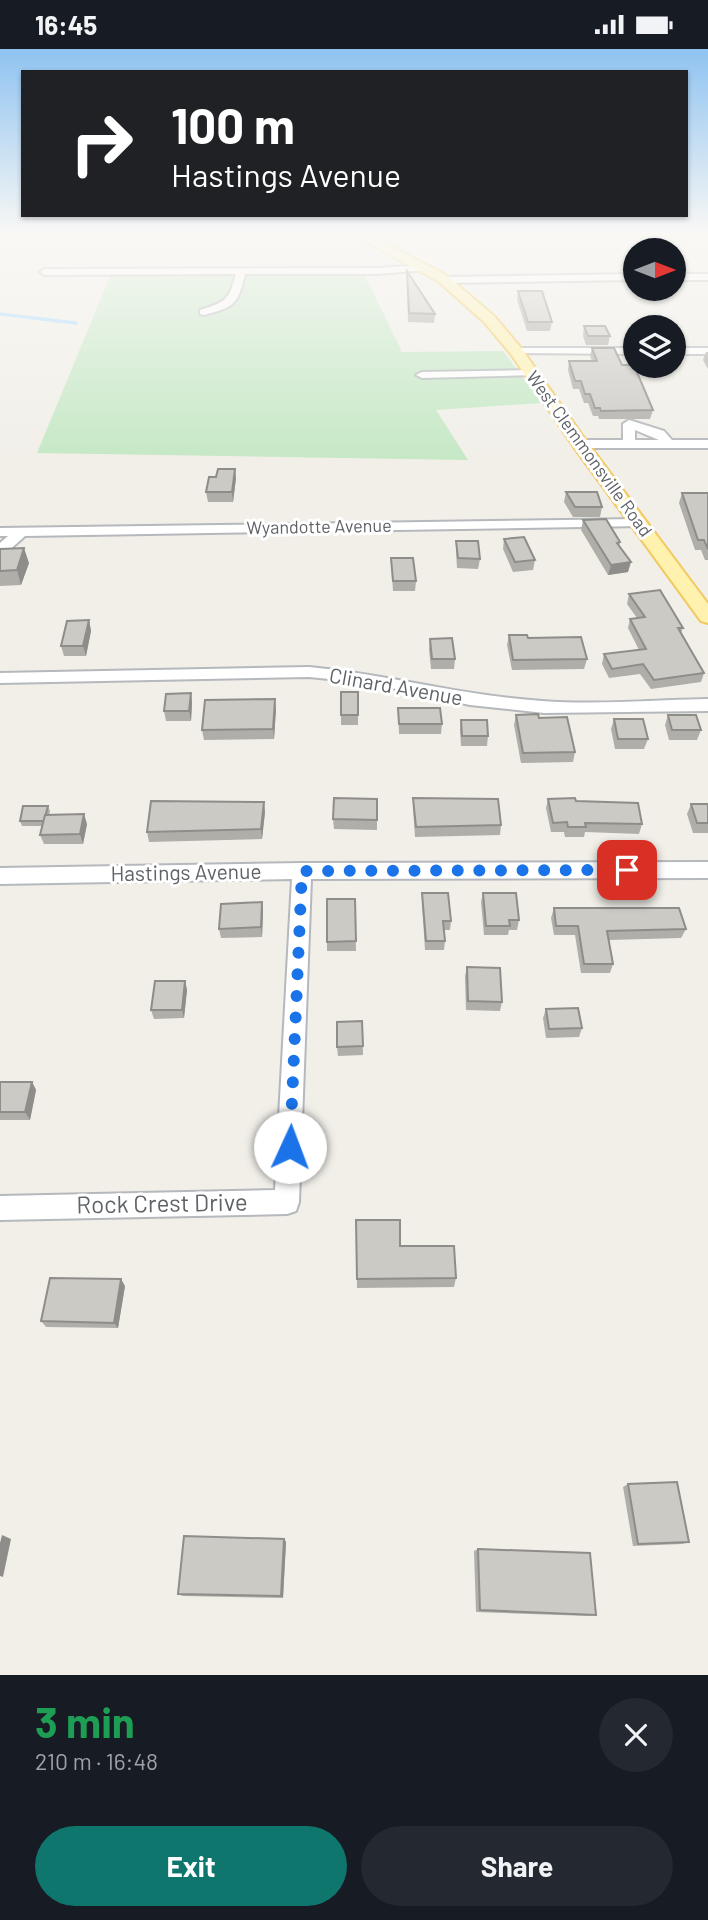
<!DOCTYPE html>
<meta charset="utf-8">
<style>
body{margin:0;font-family:Barlow,sans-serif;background:#242831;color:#f1f3f6;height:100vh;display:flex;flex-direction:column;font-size:26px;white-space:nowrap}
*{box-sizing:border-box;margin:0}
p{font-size:23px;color:#9ea1a6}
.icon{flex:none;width:38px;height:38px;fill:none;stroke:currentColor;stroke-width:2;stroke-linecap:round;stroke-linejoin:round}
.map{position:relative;height:1626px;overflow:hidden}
.panel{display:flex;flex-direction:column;background:#171b24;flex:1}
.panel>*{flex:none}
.top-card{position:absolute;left:21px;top:21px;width:667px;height:147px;border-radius:0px;box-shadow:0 2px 5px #0004;background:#202124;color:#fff;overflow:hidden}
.needle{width:46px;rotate:90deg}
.fabs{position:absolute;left:623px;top:189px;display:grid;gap:14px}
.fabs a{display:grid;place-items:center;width:63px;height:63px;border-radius:50%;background:#171b24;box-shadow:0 2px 5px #0004;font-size:35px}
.pin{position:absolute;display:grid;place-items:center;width:60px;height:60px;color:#fff;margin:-30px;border-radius:14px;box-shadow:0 4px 10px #0006}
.me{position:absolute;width:77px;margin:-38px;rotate:2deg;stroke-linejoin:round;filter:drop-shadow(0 0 5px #0008)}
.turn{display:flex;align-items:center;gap:24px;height:147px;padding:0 35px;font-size:32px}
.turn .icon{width:91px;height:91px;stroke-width:2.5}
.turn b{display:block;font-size:49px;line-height:60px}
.round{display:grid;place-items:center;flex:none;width:74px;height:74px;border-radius:37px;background:#242831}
.overview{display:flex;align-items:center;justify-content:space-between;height:119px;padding:0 35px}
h1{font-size:42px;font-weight:700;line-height:52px;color:#1e9e55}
.primary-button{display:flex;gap:14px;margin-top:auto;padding:14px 35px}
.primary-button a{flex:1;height:80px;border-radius:42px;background:#0f766e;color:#fff;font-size:28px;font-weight:700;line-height:80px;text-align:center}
.primary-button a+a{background:#242831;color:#f1f3f6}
.status{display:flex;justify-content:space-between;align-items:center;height:49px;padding:0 35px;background:#171b24;direction:ltr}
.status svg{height:19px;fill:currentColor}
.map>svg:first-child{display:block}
.green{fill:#c5e8c5}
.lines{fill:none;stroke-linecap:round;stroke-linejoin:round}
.stream{stroke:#aadaff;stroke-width:3.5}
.minor-casing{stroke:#b5b8bc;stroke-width:4}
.major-casing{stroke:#f2c960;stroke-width:4}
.minor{fill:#fff;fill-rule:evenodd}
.major{fill:#fff2af;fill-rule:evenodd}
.wall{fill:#afaea9}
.shaded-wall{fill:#8f8d8a}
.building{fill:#cccac5;stroke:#8f8d8a;stroke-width:2}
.route{stroke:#1a73e8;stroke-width:12;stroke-dasharray:0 21.6}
.labels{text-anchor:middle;stroke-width:6;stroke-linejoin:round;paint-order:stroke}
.far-street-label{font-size:18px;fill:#5f6368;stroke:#fff}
.street-label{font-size:21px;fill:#5f6368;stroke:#fff}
.near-street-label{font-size:24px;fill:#5f6368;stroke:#fff}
</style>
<div class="status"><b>16:45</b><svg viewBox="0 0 49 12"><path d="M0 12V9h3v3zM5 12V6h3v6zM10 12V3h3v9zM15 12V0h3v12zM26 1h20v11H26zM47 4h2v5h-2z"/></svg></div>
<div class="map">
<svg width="708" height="1626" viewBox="0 0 708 1626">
<rect width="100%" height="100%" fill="#f1efe8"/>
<!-- green -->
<polygon class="green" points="364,224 402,303 503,302 542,354 436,361 468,411 37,404 111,225"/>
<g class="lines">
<!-- stream -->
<polyline class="stream" points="0,265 76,274"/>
<defs>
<g id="minor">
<path d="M424,216L427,217V221L377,225H245C238,256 234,258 204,266L200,265V261C226,253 229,251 236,225L45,226L40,223L45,220L377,219Z"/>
<polygon points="635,225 635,231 444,234 439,231 444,228"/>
<rect x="674" y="225" width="34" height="6"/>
<polygon points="516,299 635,299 635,305 512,304 512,300"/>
<rect x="674" y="299" width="34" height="6"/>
<polygon points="531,321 537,324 535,326 422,329 416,326 422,323"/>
<path d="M629,371L664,382L672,391H708V399H580L574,395L580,391H623V375ZM635,381L659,391H635Z"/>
<polygon points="638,470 645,474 643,477 25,487 5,505 0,506 0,494 8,487 0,487 0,479"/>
<path d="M309,618C387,625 463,647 542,652C597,656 653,651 708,650V662L544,664L470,656L369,634L309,628L0,634V624Z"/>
<polygon points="708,813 708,829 311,830 299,1153 296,1162 287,1165 0,1171 0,1147 275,1141 292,830 0,835 0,819 302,814"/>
</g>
<polygon id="major" points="350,184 364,184 446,226 494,267 521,299 586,392 708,555 708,574 701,572 574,398 511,305 484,273 438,232"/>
</defs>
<!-- minor casing -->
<use href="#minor" class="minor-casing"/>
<!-- major casing -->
<use href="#major" class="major-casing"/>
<!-- minor -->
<use href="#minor" class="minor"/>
<!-- major -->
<use href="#major" class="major"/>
</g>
<!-- wall -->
<g class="wall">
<polygon points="407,222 435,265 434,274 408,273"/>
<polygon points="518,242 552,273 550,282 527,282 517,251"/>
<polygon points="584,277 610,287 608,296 586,296 583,287"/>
<polygon points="592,299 622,316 653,361 650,370 599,370 598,367 593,367 588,354 584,354 579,340 573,340 568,321 569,312 592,312 590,307"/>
<polygon points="706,303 708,303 708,320 703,311"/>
<polygon points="236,429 233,453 208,453 206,443"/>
<polygon points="566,443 602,458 600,468 573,468 564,453"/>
<polygon points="682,444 708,444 708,511 705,511 701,501 695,501 679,454"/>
<polygon points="583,471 620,493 619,497 628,523 608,526 581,481"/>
<polygon points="504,490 535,511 533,521 513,523 503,500"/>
<polygon points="456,492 480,510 478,520 457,519 456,502"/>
<polygon points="0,500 29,514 21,536 0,537"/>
<polygon points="391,509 416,532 415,542 393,542"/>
<polygon points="629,545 683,579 681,584 704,624 701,633 651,640 640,625 609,629 602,615 604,605 639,601 628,579 630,570 637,569 627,555"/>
<polygon points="89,571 91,582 86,607 64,607 61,597"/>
<polygon points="509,586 528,589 587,610 584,620 512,621 507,596"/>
<polygon points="430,590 455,610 454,620 431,620 429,600"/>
<rect x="341" y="643" width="17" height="33"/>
<polygon points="191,644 192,654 191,672 166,672 164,662"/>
<polygon points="398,659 442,675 441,685 399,685"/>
<polygon points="276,660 274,690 204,691 202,681"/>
<polygon points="516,666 575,703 573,713 521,714 514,676"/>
<polygon points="668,666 701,681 697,691 669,691 665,676"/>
<polygon points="614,670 648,690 644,700 615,700 611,680"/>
<polygon points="461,671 488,687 487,697 461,697 460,681"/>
<polygon points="413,749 501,776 500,786 415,788 413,759"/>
<polygon points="377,750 377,781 334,780 333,770"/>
<polygon points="548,750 576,752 642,775 639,785 585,783 584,788 565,788 564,783 551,783 546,759"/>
<polygon points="691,755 708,755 708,784 693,784 687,765"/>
<polygon points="48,757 50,762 49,766 87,775 83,795 44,795 40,786 43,777 22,777 20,772"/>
<polygon points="265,763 262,790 149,793 147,783"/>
<polygon points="422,844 451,872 450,881 444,881 445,892 444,901 425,901 422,854"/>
<polygon points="483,844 519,871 517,881 509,881 508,886 484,886 481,853"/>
<polygon points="327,850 355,850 356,902 327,902"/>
<polygon points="262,853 263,863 262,888 221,889 219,880"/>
<polygon points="554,859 686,880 681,889 609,891 613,915 610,924 581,924 575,886 554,886 551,869"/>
<polygon points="467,918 502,953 500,962 466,961 465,927"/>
<polygon points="185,932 187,941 184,969 154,970 151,961"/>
<polygon points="546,960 582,979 579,988 546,989 543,969"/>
<polygon points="362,972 363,1006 338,1007 337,998"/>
<polygon points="0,1033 32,1033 36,1041 30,1071 0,1071"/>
<polygon points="356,1171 456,1229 454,1238 357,1239"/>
<polygon points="125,1237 118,1279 46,1278 41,1272"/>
<polygon points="628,1435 689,1493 682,1495 633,1497 623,1438"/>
<polygon points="284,1490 286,1493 283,1549 183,1547 178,1545"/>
<polygon points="478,1500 596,1566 589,1567 476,1563 474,1502"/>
</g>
<!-- shaded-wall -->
<g class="shaded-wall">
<polygon points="235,420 236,429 233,453 232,443"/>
<polygon points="24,499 29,514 21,536 17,521"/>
<polygon points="631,513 628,523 608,526 611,516"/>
<polygon points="89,571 91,582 86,607 83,597"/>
<polygon points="191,644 192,654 191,672 189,662"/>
<polygon points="275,650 276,660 274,690 273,680"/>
<polygon points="264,753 265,763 262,790 261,780"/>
<polygon points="84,765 87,775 83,795 80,785"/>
<polygon points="262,853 263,863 262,888 261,878"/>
<polygon points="185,932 187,941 184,969 182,961"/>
<polygon points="32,1033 36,1041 30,1071 25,1063"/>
<polygon points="121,1230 125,1237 118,1279 114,1274"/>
<polygon points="2,1486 11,1490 3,1528 0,1527 0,1494"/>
<polygon points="284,1490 286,1493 283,1549 281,1547"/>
</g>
<!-- building -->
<g class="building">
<polygon points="407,222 435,265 409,264"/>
<polygon points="518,242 542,242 552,273 528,273"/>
<polygon points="584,277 605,277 610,287 588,287"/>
<polygon points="592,299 614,299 622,316 634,316 653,361 601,362 600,359 595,359 590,345 585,345 581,332 575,332 569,312 597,312"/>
<polygon points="218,420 235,420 232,443 206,443 209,428 216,428"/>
<polygon points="566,443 597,443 602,458 575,458"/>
<polygon points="682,444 708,444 708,500 704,491 698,491"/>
<polygon points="606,470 620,493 617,494 631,513 611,516 583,471"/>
<polygon points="524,488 535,511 515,513 504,490"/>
<polygon points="456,492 478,492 480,510 458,509"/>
<polygon points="24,499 17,521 0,522 0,500"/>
<polygon points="391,509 413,509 416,532 393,532"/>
<polygon points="660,541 683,579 678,579 704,624 654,631 643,615 612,620 604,605 646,600 630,570 645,568 629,545"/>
<polygon points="89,571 83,597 61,597 67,572"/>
<polygon points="509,586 527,586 528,589 581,588 587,610 513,611"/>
<polygon points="452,589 455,610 432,610 430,590"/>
<rect x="341" y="643" width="17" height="23"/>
<polygon points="191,644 189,662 164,662 166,645"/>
<polygon points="275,650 273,680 202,681 205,651"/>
<polygon points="398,659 440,659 442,675 399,675"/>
<polygon points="538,665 539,669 567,668 575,703 523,704 516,666"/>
<polygon points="668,666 696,666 701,681 672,681"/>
<polygon points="614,670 643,670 648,690 618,690"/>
<polygon points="461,671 487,671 488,687 462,687"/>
<polygon points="334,749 377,750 377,771 333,770"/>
<polygon points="413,749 498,750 501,776 416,778"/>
<polygon points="575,749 576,752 638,754 642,775 585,774 586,778 568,778 567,773 553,774 548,750"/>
<polygon points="151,752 264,753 261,780 147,783"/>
<polygon points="691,755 708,755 708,774 697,774"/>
<polygon points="23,757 48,757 44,772 20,772"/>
<polygon points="84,765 80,785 40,786 45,766"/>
<polygon points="422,844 448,844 451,872 443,872 445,892 426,892"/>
<polygon points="483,844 516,844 519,871 509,871 510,877 486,877"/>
<polygon points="327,850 355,850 356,892 327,893"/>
<polygon points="262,853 261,878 219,880 221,855"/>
<polygon points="554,859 679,859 686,880 607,882 613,915 584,915 578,877 556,877"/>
<polygon points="467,918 500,919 502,953 468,952"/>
<polygon points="155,932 185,932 182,961 151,961"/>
<polygon points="578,959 582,979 549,980 546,960"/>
<polygon points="362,972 363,997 337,998 337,973"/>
<polygon points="0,1033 32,1033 25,1063 0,1063"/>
<polygon points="356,1171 400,1171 400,1197 454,1197 456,1229 357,1230"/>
<polygon points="50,1229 121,1230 114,1274 41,1272"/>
<polygon points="677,1433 689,1493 638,1495 628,1435"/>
<polygon points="184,1487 284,1490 281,1547 178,1545"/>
<polygon points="478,1500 590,1504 596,1566 480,1561"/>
</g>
<!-- sky -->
<linearGradient id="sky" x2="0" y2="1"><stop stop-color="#8fc3f1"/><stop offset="0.45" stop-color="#f9f8f5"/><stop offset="1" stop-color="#f9f8f5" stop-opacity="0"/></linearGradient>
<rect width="708" height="411" fill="url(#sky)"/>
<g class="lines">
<!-- route -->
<polyline class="route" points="290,1098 302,822 627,821"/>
</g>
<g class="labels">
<!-- far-street labels -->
<g class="far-street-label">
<text transform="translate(589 405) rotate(54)" y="6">West Clemmonsville Road</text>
<text transform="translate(319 478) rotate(-1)" y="6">Wyandotte Avenue</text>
</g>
<!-- street labels -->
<g class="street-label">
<text transform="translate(396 638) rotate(10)" y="7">Clinard Avenue</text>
<text transform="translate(186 824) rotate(-1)" y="7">Hastings Avenue</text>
</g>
<!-- near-street labels -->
<g class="near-street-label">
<text transform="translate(162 1155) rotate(-1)" y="8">Rock Crest Drive</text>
</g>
</g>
</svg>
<div class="fabs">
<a><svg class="needle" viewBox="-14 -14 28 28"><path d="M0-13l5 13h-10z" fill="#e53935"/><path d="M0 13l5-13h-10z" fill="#9ea1a6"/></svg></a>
<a><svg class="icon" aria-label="layers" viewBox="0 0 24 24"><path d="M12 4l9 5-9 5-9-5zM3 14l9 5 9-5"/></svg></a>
</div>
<div class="pin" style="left:627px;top:821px;background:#d93025"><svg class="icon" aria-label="arrive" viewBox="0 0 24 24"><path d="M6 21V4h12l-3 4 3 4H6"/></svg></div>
<svg class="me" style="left:290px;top:1098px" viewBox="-20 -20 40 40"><circle r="19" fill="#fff"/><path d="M0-13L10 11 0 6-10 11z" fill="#1a73e8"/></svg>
<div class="top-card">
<div class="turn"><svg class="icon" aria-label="right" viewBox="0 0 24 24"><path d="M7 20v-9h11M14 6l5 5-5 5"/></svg><div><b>100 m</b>Hastings Avenue</div></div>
</div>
</div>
<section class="panel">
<div class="overview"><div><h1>3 min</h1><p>210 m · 16:48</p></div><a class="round"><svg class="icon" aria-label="close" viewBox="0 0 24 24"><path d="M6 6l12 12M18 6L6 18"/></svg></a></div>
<div class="primary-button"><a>Exit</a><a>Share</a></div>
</section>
